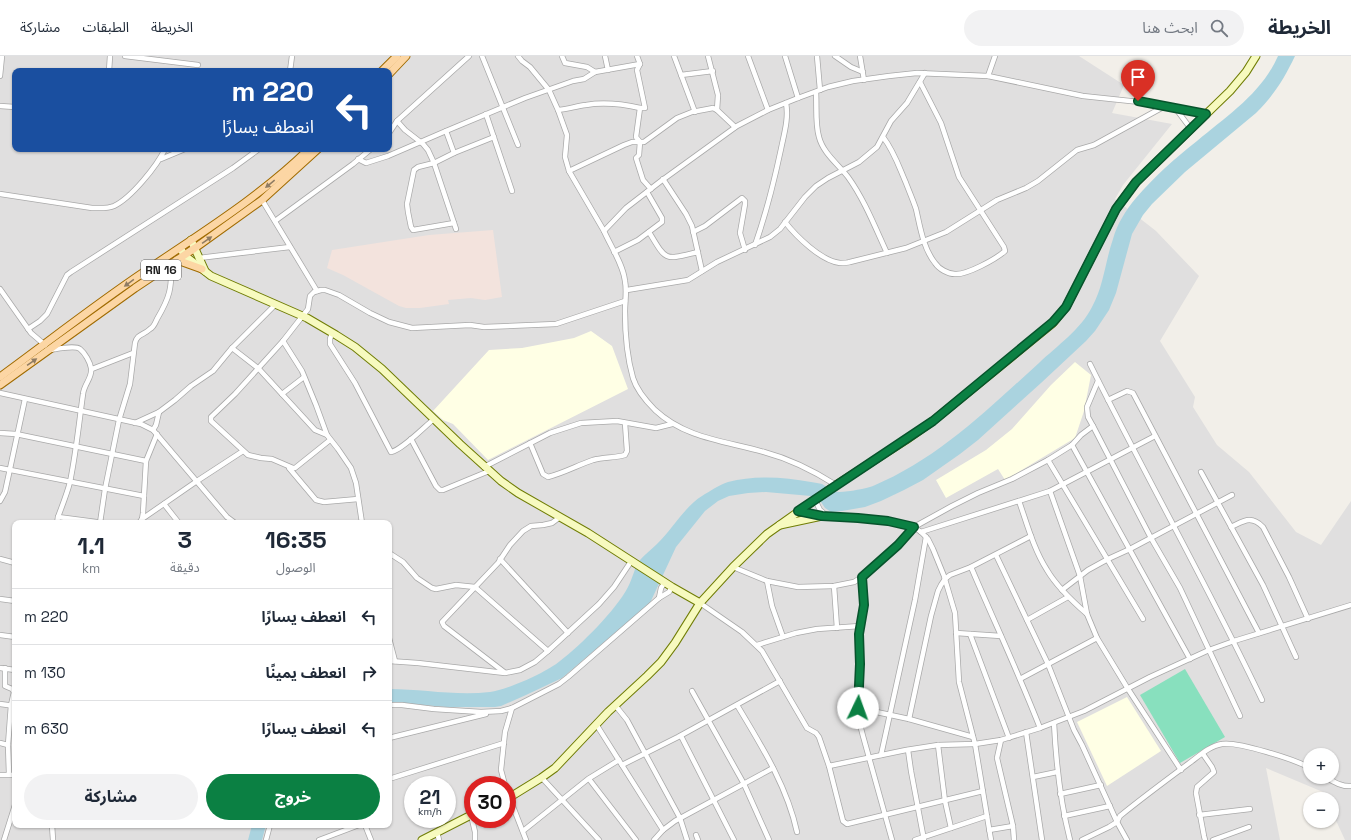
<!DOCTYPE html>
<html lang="ar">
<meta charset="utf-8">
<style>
body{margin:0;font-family:"Space Grotesk","Noto Sans Arabic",sans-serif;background:#f2f2f3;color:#1f2937;direction:rtl;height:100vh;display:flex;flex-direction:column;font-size:15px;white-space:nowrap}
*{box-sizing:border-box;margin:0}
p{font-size:13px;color:#747a83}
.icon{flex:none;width:22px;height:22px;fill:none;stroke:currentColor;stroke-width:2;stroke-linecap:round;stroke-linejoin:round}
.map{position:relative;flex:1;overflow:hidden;direction:ltr}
.sheet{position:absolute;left:12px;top:464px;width:380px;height:308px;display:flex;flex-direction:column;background:#fff;border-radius:8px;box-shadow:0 1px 3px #0004;direction:rtl}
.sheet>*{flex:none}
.top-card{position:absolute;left:12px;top:12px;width:380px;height:84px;border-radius:8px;box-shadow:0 1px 3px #0004;direction:rtl;background:#1a4fa0;color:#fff;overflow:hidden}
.fabs{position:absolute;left:1303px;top:692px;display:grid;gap:8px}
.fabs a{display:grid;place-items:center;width:36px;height:36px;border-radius:50%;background:#fff;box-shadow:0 1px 3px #0004;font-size:20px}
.speed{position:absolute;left:404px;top:720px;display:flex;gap:8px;font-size:20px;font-weight:700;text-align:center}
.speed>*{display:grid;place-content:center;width:52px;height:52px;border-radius:50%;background:#fff;box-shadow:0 1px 3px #0004;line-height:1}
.speed small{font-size:10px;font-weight:400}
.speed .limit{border:6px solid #d22;background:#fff;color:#111}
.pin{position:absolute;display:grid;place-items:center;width:34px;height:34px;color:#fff;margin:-41px -17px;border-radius:50% 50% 50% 0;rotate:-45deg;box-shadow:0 0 4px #0007}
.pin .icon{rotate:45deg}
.me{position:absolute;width:44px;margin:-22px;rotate:3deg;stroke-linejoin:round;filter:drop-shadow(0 0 3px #0008)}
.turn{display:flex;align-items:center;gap:14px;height:84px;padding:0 12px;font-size:18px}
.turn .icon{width:52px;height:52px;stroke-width:2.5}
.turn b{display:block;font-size:28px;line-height:34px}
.eta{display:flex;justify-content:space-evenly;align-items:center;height:68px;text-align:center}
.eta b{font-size:24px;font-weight:700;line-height:28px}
.cta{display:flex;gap:8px;margin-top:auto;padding:8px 12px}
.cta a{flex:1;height:46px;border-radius:24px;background:#0b8043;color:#fff;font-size:16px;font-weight:700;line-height:46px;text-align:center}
.cta a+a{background:#f2f2f3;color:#1f2937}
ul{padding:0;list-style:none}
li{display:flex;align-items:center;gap:12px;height:56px;padding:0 12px;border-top:1px solid #e0e1e3}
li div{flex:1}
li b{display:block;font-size:15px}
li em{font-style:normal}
header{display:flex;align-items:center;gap:24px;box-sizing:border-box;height:56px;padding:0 20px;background:#fff;border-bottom:1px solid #e0e1e3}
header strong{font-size:19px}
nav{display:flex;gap:22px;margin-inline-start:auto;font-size:14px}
.search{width:280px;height:36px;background:#f2f2f3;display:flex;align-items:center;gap:10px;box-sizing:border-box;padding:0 14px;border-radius:22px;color:#747a83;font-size:15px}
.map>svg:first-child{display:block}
.residential{fill:#e0dfdf;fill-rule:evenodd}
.education{fill:#ffffe5}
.military{fill:#f3e3dd}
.pitch{fill:#88e0be}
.water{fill:#aad3df}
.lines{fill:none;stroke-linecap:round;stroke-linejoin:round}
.street-casing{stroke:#a9a9a9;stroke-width:6}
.secondary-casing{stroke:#707d05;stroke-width:9}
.primary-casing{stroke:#a06b00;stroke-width:9}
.street{stroke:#fff;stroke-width:4.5}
.secondary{stroke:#f7fabf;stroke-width:7}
.primary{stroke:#fcd6a4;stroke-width:7}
.oneway{fill:#8f7c63}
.route-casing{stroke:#07532c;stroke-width:10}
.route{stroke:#0b8043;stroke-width:7}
.labels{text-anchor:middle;stroke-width:3;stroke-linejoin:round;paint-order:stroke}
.shield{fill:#fff;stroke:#646464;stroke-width:1}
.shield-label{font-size:12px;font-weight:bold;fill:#222}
</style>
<header>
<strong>الخريطة</strong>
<div class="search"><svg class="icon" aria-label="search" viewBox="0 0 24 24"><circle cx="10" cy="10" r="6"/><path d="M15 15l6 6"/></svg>ابحث هنا</div>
<nav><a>الخريطة</a><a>الطبقات</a><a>مشاركة</a></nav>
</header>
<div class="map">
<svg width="1351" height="784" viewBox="0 0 1351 784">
<rect width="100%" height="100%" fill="#f2efe9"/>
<!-- residential -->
<path class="residential" d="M0,0H1079L1124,29L1112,57L1172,68L1123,129L1115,143L1156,175L1199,220L1160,285L1195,341L1193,351L1217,389L1249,416L1296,476L1321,489L1351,445V784H1345L1332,756V743H1326L1323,736L1266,712L1280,784H0ZM15,15H389V93H15ZM15,467H389V769H15ZM1310,699H1332V721H1310ZM413,729H447V763H413ZM473,729H507V763H473Z"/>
<!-- education -->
<g class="education">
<polygon points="591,275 612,290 628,333 488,404 453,368 443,364 433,355 489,294 522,292 574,282"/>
<polygon points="1075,306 1091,319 1084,355 1075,382 1005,424 998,413 946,442 936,424 986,394 1012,373 1051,329"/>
<polygon points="1127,641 1161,695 1107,730 1077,666"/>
</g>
<!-- military -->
<polygon class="military" points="493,174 502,241 485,244 471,242 448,244 449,248 420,252 406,252 399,250 343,219 327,212 332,194 429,179"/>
<!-- pitch -->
<polygon class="pitch" points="1185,613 1225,681 1180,707 1140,639"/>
<!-- water -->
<g class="water">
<path d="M1278,0H1295C1284,23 1274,39 1256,57L1185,116L1152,148L1143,159L1132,178L1116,237L1109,254L1095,275L1086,285L1041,327L978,384L960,398L923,424L904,434L881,445L865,451L842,455L831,456L825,452L821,446L811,440L766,436L748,437L729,440L718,445L705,455L676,491L650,547L562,622L526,639L501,650L495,651H446L389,646V633C422,633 456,640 490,636C507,634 547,616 560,605C581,589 616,554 628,531C633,522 634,512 640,504C645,498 652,493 657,488C672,474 685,450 702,440C710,435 719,429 728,426C755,419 784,421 811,426C815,427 819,427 822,428C826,430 829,433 832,435C840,438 864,433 873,430C938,403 988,353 1039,307C1057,290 1081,273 1092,251C1104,229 1105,206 1113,183C1117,168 1126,154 1136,142C1154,121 1175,102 1197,85C1227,60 1262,37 1278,0Z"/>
<polygon points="252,769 266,769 262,784 248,784"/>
</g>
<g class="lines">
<defs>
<g id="street">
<polyline points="125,0 198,9"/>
<polyline points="482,0 518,89"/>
<polyline points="518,0 522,5 530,11 549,34 558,54 567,79 565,101 569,115 604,175"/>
<polyline points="562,0 565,7 587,11 595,16"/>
<polyline points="605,0 608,14"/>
<polyline points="637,0 640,8 637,14 645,52 640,52 636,81 640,86 639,99 636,102 643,124 651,133"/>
<polyline points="674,0 695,56"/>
<polyline points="708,0 718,39 717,54"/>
<polyline points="748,0 768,54"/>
<polyline points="785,0 798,42"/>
<polyline points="817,0 820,34"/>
<polyline points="835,0 851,11 863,16"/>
<polyline points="860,0 864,24"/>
<polyline points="109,15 110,0"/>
<polyline points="290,15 292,0"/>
<polyline points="681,19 713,15"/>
<polyline points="0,20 2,0"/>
<polyline points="988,20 995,0"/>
<path d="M816,36C817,50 815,68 819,81C823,97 838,108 848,121C864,143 875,171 887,197"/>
<polyline points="0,50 15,51"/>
<polyline points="1176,53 1191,73"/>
<path d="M558,54C568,53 577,50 586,49C604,46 622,48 640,52"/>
<polyline points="486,58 512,135"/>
<polyline points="397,65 405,74 423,88 428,94 434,107 456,173"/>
<polyline points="446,75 525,42 573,25 584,23 595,16 640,8"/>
<polyline points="389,77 397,65 469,0"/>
<path d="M883,81C894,95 899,111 906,127C909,135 913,144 916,153C920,170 923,192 935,207C939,213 948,218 955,218C967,219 996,203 1005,195L1004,191L959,121L941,67L920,26"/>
<polyline points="454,97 494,81"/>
<polyline points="161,103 185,93"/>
<polyline points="358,103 366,107 388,100 446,75 454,97 434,107 418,111 414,114 407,148 408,156 411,171 413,174 454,167"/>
<polyline points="569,115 624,89 632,86 644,86 677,62 692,56 708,53 713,52 717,54 735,71"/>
<polyline points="663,123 686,158 692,170 702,215"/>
<path d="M0,138L92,152C99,152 107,153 114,150C131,142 157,110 165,93"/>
<polyline points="262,144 317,235"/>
<polyline points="275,165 353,108 371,93"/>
<path d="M785,166C796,180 821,205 840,207C843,207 847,207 850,206L906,192L946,176L997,144L1026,132L1038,125L1077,94L1094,89L1165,50"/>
<path d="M649,176C667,206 664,204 698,196"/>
<polyline points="693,176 705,170 742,142 745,145 745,148 740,177 745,194"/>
<path d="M755,189C766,158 774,126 781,93C784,78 789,62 786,47"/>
<polyline points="614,196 638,184 662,166 662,162 647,136"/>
<polyline points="199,202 290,191"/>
<polyline points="0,233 31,277 45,289"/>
<polyline points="627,234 688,224 717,206 770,181 780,173 805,141 816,130 828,122 859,106 877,91 891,65 907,47 925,17"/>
<polyline points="276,248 232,292 259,313 315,374 327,379"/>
<polyline points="28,273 40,265 47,258 67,219 71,216 233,112 259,93"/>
<path d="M332,277L330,283V288L355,327L391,396C402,394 424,371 434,363"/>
<polyline points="283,285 235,338 211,361 211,365 248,399 261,402 272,403 293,412 295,412 330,384"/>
<path d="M50,294C57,293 75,289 80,293C85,297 90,306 91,312C93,321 84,328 83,338C79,367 76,397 70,426C67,438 62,450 58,461L57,467"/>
<path d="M1090,308C1146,421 1208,530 1262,644"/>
<polyline points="92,313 133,297"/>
<polyline points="0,337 141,368 153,374 227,461 235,467"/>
<polyline points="282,338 304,321"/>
<polyline points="1108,344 1127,335 1133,337 1259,577"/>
<polyline points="135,367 159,356 175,344 191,330 213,315 232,292"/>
<polyline points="1093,370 1151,482 1180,532 1240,660"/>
<polyline points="153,374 156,369 159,356"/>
<polyline points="0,377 16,378 146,405"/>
<polyline points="411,383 436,430 440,434 443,434 489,415"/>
<path d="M530,387L543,418L548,421C564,417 578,409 593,404C604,401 615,402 625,399L627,395L625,367"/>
<polyline points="1072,389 1190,603"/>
<polyline points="1048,404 1143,563"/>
<polyline points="484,411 550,377 581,367 617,365 656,372 672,368"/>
<polyline points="0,412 144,440"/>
<polyline points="289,412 316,444 324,446 358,443"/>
<polyline points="1201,416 1263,529 1296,601"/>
<path d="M836,429C814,415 790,403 764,396C726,385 686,383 655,354C646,345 637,335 633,322C627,301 625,277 625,255C625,245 627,235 625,225C623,208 611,191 604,175L626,152L661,125L737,70L768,54L798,42L828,31L853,25L889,20L917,17L988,20L1083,40L1149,47L1176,53L1206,58"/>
<polyline points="1050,435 1080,520 1087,558 1097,582 1128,633 1181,714"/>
<polyline points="815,444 820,454 828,461"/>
<polyline points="0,445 5,436 25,343"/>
<path d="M1019,445C1027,468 1034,494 1047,514C1057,531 1072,545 1087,558"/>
<polyline points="164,448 179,467"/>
<polyline points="799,455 822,460 858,461 900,467 914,471 921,476 928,483 933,493 944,520 955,557 959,626 975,688 991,784"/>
<polyline points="58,461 104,467"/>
<polyline points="142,463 197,425 243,395"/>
<path d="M100,467L105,433L119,364L130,328L135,287C137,278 144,279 150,273C154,271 155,267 157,263C170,241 172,232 171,207"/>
<polyline points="139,467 142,463 143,457 146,405 157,378"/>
<polyline points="362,467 356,427 351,412 338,393 327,379 316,349 302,315 283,285 308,253 310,240 314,236 321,234 325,234 339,239 370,257 389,266 412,272 470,269 484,271 556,268 625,245"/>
<path d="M1231,471C1244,465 1251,459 1263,471L1289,521L1308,563"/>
<polyline points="921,476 1050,435 1155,380"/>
<polyline points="389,497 403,506 417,522 432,532 436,533 456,529 475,531 548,595"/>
<polyline points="996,499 1048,608 1074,674 1082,689 1117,766"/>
<polyline points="0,503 15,507"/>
<polyline points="500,503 568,577"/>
<polyline points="733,511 767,525 798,531 834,530 854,526 862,521 876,509 898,489 914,471 952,450 978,437 1012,423 1048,404 1072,389 1081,379 1093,370 1088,361 1087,351 1098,325"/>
<path d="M971,511C994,565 1019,618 1040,672"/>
<polyline points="862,521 864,549 859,578 860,608 858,661 863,680 892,784"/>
<polyline points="767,525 772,550 783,581"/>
<polyline points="834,530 837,572"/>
<polyline points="1062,534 1088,514 1108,503 1130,493 1232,439"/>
<polyline points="659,542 661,532 665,526"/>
<polyline points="0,543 15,545"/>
<polyline points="700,547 742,576 762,595 807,672 816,677 819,681 829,710 906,694 938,689 975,688 1001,684 1040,672 1084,655 1150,621 1209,594 1234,585 1351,549"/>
<polyline points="1027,564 1068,541"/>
<polyline points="956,577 1001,580"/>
<polyline points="970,578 1009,682"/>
<polyline points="0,579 15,581"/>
<polyline points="389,582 395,605"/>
<polyline points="757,589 796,577 817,573 860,570"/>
<polyline points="389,605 418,607 496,616 505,617 520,614 535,606 548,595 599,548 614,531 632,504"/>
<polyline points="0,612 15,614"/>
<polyline points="5,612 5,630 12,633 14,636 11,649 8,689 9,718"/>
<polyline points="504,616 444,570 442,566 498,507 510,489 523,475 531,470 543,469 552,467 560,461"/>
<polyline points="1020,623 1097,582"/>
<polyline points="692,635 744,728 769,784"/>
<polyline points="0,648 15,650"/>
<polyline points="389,649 402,649 434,653 481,656 501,655 512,652 559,628 568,621 659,542 669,536 672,531"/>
<polyline points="615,649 627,664 680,762 687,784"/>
<path d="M737,649C761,689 787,730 797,776"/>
<polyline points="858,652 909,663 973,681"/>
<polyline points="909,663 931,560 938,535 941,529 945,523 950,519 971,511 1031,480"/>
<path d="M1054,667C1056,707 1060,745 1070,784"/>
<polyline points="596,668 663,774"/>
<polyline points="1026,676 1042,784"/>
<polyline points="681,680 734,784"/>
<polyline points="389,682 486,658"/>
<polyline points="1001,684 997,702 1013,770 1014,784"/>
<polyline points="0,687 8,689"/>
<polyline points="938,689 945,745 951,772"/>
<polyline points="908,694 911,715 924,784"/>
<polyline points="1203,698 1212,711 1214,716 1197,731 1196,737 1204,780 1205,784"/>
<polyline points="881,699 915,544 926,481"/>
<polyline points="622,709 678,681 780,625"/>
<polyline points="829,710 843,765 847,768 983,735"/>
<polyline points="0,719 15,719"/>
<polyline points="1033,721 1057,716"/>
<path d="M1325,721C1333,725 1341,731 1351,730"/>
<polyline points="542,722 599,784"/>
<polyline points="389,723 504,687"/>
<polyline points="589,723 636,784"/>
<polyline points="505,729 501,714 505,676 512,652"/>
<polyline points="507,735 526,784"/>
<polyline points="1060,738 1101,729"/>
<polyline points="471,759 475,776 475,784"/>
<polyline points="1199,759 1250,753"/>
<polyline points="1064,760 1110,750"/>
<path d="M1117,766L1120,760C1142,742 1165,725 1188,708C1198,701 1209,690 1222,688C1237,685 1296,704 1310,712"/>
<polyline points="52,769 53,784"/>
<polyline points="365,769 371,784"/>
<polyline points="989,774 1013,770"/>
<polyline points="523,775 588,723 619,704"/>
<polyline points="437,776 439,784"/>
<polyline points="696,779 698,784"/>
<polyline points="4,784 15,749"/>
<polyline points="266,784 270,769"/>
<polyline points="319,784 359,769"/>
<polyline points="654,784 663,774 675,765 773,712"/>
<polyline points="915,784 987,760"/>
<polyline points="1082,784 1109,771 1117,766 1127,784"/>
<polyline points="1213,784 1249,771"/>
</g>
<g id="secondary">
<polyline points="191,184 205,215"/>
<polyline points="182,195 184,199 211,220 307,262 336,279 355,291 382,313 460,388 501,425 518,437 588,477 672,531 700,547"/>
<polyline points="780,469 822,460"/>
<polyline points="507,743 541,722 555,712 608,656 647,620 661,606 675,587 700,547 733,511 767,478 836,429 906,384 933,365 1053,267 1066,251 1116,153 1136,126 1230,35 1246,16 1256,0"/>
<polyline points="422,784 473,758"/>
</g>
<g id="primary">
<polyline points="382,15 397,0"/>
<polyline points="389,18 406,0"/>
<polyline points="177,204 202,213"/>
<path d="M0,321C48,286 95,249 144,216C201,177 260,141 309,93"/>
<polyline points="0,329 135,232 195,192 262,144 318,93"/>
</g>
</defs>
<!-- street casing -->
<use href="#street" class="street-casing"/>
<!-- secondary casing -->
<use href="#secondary" class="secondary-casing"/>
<!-- primary casing -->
<use href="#primary" class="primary-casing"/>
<!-- street -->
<use href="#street" class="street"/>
<!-- secondary -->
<use href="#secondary" class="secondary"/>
<!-- primary -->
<use href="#primary" class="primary"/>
</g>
<!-- one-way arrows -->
<defs><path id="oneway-solid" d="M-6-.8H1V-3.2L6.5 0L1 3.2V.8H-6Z"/></defs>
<g class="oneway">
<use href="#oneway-solid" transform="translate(270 128) rotate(141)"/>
<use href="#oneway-solid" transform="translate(207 184) rotate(-35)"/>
<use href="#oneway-solid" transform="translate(129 227) rotate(144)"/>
<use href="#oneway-solid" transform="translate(32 306) rotate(-35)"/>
</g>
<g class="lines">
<defs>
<polyline id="route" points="858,652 860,608 859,578 864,549 862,521 898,489 914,471 888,465 858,462 822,460 798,455 933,365 1053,266 1066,251 1116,153 1136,126 1206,58 1138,45"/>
</defs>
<!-- route casing -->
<use href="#route" class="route-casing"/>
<!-- route -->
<use href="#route" class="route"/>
</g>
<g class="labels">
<!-- shield labels -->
<rect class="shield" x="141" y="204" width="40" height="20" rx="3"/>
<g class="shield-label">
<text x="161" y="218">RN 16</text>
</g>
</g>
</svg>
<div class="fabs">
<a>+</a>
<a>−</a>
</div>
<div class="speed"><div>21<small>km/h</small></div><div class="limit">30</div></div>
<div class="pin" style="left:1138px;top:45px;background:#d93025"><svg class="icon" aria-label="arrive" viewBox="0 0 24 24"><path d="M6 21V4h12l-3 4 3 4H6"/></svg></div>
<svg class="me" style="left:858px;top:652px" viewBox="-20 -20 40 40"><circle r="19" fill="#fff"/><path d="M0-13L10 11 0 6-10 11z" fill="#0b8043"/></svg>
<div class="top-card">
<div class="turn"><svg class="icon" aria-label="left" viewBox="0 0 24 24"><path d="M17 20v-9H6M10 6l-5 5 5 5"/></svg><div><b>220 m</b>انعطف يسارًا</div></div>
</div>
<section class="sheet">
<div class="eta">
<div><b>16:35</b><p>الوصول</p></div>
<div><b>3</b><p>دقيقة</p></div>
<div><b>1.1</b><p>km</p></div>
</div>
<ul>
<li><svg class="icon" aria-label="left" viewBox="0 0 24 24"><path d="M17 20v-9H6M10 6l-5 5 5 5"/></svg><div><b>انعطف يسارًا</b></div><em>220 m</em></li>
<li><svg class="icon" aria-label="right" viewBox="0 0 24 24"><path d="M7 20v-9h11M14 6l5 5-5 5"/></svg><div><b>انعطف يمينًا</b></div><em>130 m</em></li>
<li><svg class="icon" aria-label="left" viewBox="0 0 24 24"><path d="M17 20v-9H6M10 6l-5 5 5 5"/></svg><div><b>انعطف يسارًا</b></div><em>630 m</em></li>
</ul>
<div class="cta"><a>خروج</a><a>مشاركة</a></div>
</section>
</div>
